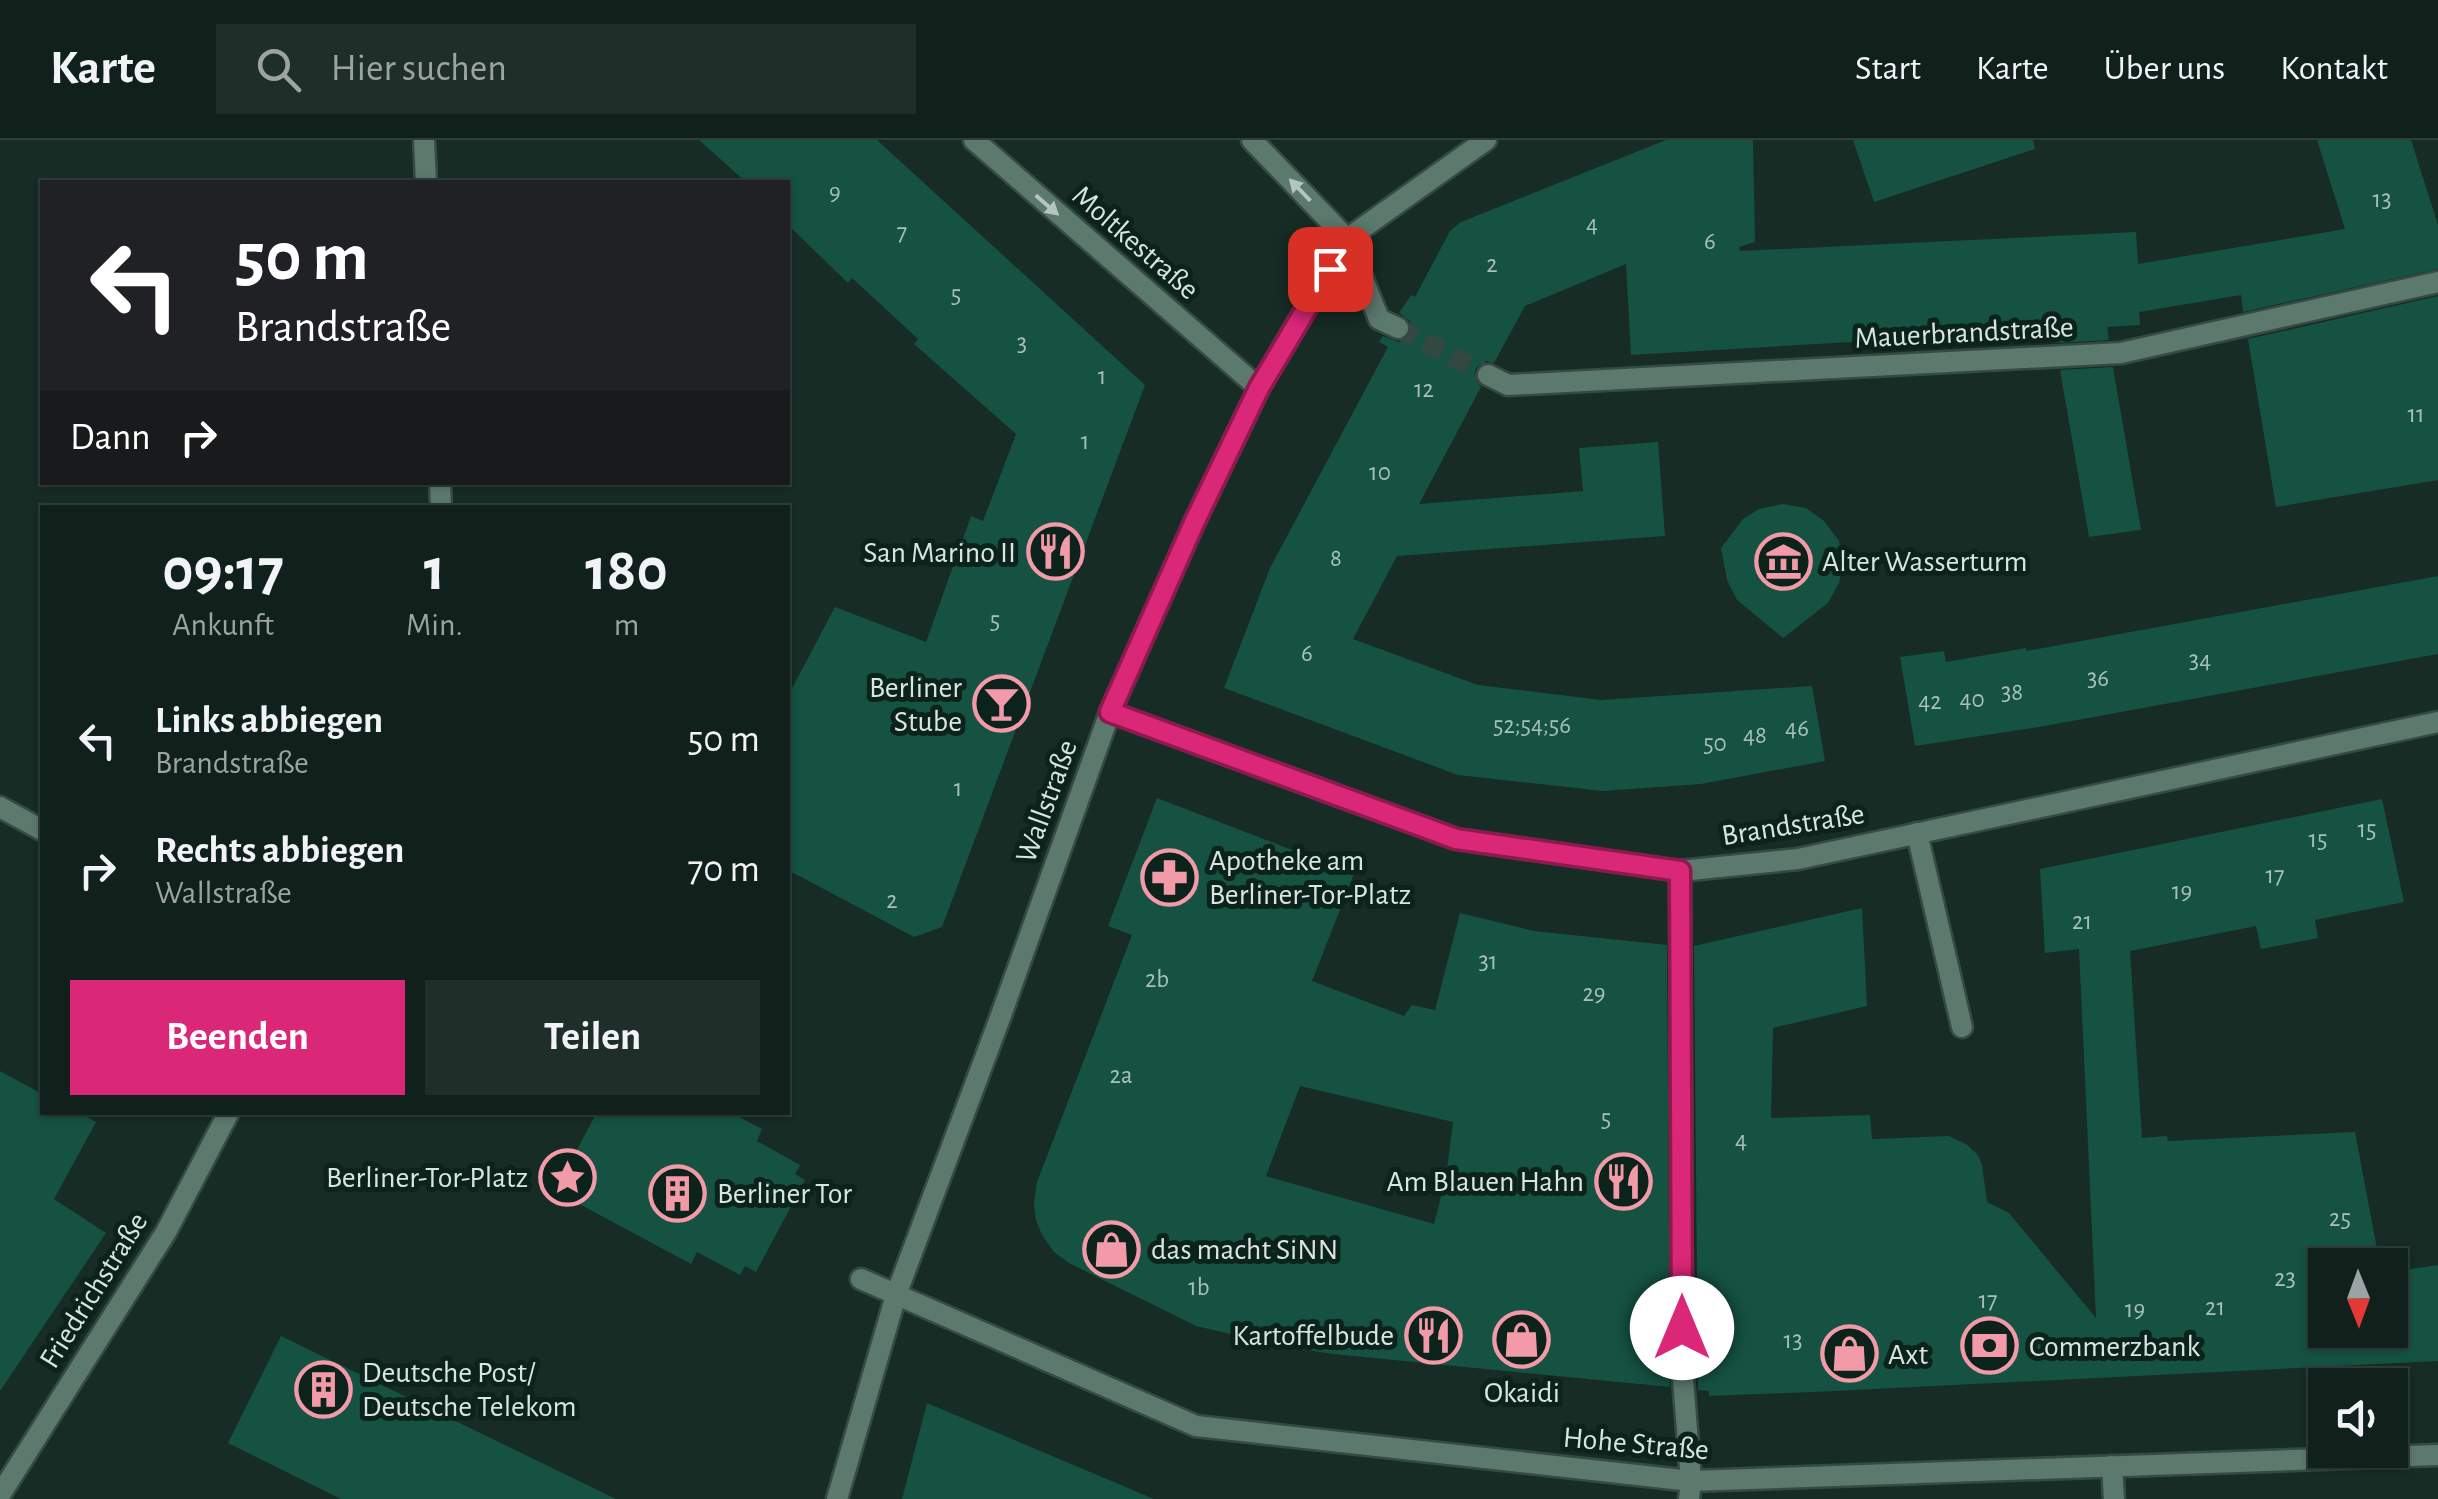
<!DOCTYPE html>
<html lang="de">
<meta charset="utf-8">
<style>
body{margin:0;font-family:"Alegreya Sans",sans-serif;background:#1e2e29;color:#f1f3f6;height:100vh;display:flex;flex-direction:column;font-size:38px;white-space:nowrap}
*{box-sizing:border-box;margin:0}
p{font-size:32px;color:#9ca3a3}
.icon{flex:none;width:55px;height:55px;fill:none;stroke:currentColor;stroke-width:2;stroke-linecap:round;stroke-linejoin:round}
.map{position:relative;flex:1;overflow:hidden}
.drawer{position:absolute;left:40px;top:365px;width:750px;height:610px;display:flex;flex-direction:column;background:#10211c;border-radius:0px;box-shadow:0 2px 8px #0004,0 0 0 2px #303e3b}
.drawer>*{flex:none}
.banner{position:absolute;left:40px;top:40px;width:750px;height:305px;border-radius:0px;box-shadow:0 2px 8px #0004,0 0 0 2px #303e3b;background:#202124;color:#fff;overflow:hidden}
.needle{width:65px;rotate:179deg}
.tools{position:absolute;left:2308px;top:1108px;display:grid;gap:20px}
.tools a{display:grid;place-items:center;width:100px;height:100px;border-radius:0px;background:#10211c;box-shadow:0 2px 8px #0004,0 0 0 2px #303e3b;font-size:50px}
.pin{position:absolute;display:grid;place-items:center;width:85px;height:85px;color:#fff;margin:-42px;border-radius:20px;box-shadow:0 5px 15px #0006}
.me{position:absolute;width:110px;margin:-55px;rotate:0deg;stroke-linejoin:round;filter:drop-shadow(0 0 8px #0008)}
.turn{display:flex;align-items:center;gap:35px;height:210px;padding:0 30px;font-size:45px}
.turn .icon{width:130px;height:130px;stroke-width:2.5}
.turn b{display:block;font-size:70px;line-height:85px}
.then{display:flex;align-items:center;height:95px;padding:0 30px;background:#0003;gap:20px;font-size:38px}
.eta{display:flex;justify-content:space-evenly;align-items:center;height:170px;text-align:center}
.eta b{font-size:60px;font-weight:700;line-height:70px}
.cta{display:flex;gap:20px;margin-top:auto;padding:20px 30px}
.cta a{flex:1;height:115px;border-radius:0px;background:#db2777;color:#fff;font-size:40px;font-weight:700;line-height:115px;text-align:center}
.cta a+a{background:#1e2e29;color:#f1f3f6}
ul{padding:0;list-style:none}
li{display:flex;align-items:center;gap:30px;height:130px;padding:0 30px}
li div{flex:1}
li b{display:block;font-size:38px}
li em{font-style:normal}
header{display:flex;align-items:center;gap:60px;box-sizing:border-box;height:140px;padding:0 50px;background:#10211c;border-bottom:2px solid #303e3b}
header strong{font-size:48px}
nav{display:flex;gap:55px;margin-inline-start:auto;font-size:35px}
.search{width:700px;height:90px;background:#1e2e29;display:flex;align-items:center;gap:25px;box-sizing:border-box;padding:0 35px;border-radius:0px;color:#9ca3a3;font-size:38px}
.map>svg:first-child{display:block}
.building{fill:#155241;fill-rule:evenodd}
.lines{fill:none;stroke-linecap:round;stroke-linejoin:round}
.street-tunnel{stroke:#334841;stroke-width:20;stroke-dasharray:20 10;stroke-linecap:butt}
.lane-casing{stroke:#354a43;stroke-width:25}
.street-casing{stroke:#354a43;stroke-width:25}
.lane{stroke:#5c796e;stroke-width:20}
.street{stroke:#5c796e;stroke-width:20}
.oneway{fill:#b3c5be}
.route-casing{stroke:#8e194d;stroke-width:25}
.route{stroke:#db2777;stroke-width:18}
.labels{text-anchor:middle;stroke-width:10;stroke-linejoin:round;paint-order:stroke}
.number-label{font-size:25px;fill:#a7c0b8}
.street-label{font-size:30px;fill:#d8e5e0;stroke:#0c231b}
.poi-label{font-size:30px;fill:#d8e5e0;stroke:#0c231b;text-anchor:start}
</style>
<header>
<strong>Karte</strong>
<div class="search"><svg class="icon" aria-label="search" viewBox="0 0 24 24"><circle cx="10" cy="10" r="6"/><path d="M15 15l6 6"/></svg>Hier suchen</div>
<nav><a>Start</a><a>Karte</a><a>Über uns</a><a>Kontakt</a></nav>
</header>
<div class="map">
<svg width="2438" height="1359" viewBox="0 0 2438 1359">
<rect width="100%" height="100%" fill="#162c25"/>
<!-- building -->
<g class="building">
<polygon points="699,0 877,0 1145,245 942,787 914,797 788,730 788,556 835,467 926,502 971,376 983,381 1016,294 914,204 918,199 852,138 848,143 788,85 788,42 746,42"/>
<polygon points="1666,0 1753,0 1755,102 1739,107 1740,111 2136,92 2138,124 2345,89 2317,0 2411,0 2438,85 2438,129 2243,172 2241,155 2139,172 2140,185 2107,187 2109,200 2055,203 2053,190 1631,215 1626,124 1525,166 1494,223 1486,221 1476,228 1474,237 1481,247 1419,364 1583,351 1579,308 1658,302 1665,396 1397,416 1353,499 1478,545 1601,560 1812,546 1825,621 1701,644 1603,651 1458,635 1224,548 1270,428 1388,207 1379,202 1383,196 1398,202 1405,200 1410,195 1412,188 1410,181 1399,173 1411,155 1415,157 1450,91 1461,82"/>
<polygon points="1853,0 2033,0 2035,9 1874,62"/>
<polygon points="2438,156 2438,340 2276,367 2248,199"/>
<polygon points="2113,227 2141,390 2089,397 2060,230"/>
<polygon points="1782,364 1806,368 1824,381 1839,401 1843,425 1839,443 1828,463 1783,498 1737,460 1727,440 1721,408 1743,379 1759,369"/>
<polygon points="2438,436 2438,514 2039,587 1915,606 1900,517 1944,511 1946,522 2026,508 2026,511"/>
<path d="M1157,658L1354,734L1312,841L1404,876L1412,865L1435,870L1460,773L1534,791L1667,805L1670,1247L1333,1214L1287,1207L1196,1186L1069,1123L1054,1112L1042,1095L1036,1080L1034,1063L1037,1042L1132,795L1108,786ZM1300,946L1453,982L1446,1037L1434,1084L1266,1036Z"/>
<polygon points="2382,659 2404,762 2315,780 2318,798 2261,809 2256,786 2130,811 2142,998 2167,996 2168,1001 2355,992 2380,1125 2325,1125 2325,1190 2390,1190 2390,1132 2438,1125 2438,1221 1814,1252 1709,1256 1709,1251 1698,1250 1694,806 1862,768 1867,866 1773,888 1771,978 1870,975 1872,999 1949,996 1966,1004 1978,1015 1982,1025 1987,1062 2009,1073 2096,1178 2079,809 2045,813 2040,729"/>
<polygon points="0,931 42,954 42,972 78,972 96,982 54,1059 106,1093 0,1251"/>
<polygon points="597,972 730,972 762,989 757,1001 800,1025 795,1034 805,1040 756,1132 745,1126 740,1135 697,1112 691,1124 555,1051"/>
<polygon points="281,1196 616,1359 341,1359 228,1303"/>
<polygon points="927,1263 1154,1359 902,1359"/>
</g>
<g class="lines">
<!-- street-tunnel -->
<polyline class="street-tunnel" points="1398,188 1488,235"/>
<defs>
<polyline id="lane" points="1917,693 1962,887"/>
<g id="street">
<polyline points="424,0 426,42"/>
<polyline points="974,0 1259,248"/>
<polyline points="1252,0 1347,99 1379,179 1398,188"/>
<polyline points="1488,235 1508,245 2121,213 2438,142"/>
<polyline points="440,342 441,368"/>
<polyline points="1110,572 1456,699 1680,731 1798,719 2438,582"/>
<polyline points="0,667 42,690"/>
<polyline points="1680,731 1682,1226 1691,1341 1689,1359"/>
<polyline points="861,1139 1196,1286 1691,1341 2438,1315"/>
<polyline points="2112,1326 2114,1359"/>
<polyline points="0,1355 166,1092 229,972"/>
<polyline points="837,1359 896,1155 1000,878 1110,572 1194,383 1259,248 1347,99 1486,0"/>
</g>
</defs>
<!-- lane casing -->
<use href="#lane" class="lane-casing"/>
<!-- street casing -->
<use href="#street" class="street-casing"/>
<!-- lane -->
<use href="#lane" class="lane"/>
<!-- street -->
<use href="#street" class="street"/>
</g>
<!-- one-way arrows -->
<defs><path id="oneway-solid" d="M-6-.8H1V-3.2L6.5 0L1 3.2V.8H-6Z" transform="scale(2.5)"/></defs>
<g class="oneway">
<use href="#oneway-solid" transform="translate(1300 50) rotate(-134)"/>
<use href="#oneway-solid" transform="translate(1047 65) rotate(41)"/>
</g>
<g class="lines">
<defs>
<polyline id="route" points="1330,129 1259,248 1194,383 1110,572 1456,699 1680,731 1682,1188"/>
</defs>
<!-- route casing -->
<use href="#route" class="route-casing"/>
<!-- route -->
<use href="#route" class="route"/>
</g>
<!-- icons -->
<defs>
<symbol id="restaurant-ring" viewBox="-11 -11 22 22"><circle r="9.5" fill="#0c231b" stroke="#f39aa9" stroke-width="1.5"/><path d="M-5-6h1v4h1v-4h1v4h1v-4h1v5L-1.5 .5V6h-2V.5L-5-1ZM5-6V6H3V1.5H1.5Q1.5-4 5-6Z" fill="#f39aa9"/></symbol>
<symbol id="museum-ring" viewBox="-11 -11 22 22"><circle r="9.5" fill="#0c231b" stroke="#f39aa9" stroke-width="1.5"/><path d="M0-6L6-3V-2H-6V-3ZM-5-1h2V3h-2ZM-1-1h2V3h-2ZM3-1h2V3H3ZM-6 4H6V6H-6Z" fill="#f39aa9"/></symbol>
<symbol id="bar-ring" viewBox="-11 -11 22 22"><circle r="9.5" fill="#0c231b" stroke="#f39aa9" stroke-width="1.5"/><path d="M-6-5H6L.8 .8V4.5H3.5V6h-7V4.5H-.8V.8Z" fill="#f39aa9"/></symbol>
<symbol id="pharmacy-ring" viewBox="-11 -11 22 22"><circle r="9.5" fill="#0c231b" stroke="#f39aa9" stroke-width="1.5"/><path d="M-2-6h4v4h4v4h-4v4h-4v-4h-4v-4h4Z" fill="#f39aa9"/></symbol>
<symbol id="sight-ring" viewBox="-11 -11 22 22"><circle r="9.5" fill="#0c231b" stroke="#f39aa9" stroke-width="1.5"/><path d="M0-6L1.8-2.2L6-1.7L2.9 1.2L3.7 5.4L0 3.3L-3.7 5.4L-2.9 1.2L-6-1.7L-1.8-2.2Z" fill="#f39aa9"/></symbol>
<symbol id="building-ring" viewBox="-11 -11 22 22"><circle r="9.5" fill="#0c231b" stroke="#f39aa9" stroke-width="1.5"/><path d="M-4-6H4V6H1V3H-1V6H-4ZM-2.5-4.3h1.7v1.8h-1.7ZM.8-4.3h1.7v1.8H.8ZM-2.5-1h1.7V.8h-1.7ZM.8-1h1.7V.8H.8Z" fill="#f39aa9"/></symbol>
<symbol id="shop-ring" viewBox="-11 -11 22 22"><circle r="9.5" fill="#0c231b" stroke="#f39aa9" stroke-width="1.5"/><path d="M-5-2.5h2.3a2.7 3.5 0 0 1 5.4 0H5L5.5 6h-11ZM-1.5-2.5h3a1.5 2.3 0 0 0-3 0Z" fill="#f39aa9"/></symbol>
<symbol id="bank-ring" viewBox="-11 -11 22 22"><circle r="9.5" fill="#0c231b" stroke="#f39aa9" stroke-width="1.5"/><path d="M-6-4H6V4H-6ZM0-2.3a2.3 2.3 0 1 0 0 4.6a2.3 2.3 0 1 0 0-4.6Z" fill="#f39aa9"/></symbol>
</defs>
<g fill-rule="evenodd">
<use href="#restaurant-ring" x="1024" y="380" width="63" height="63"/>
<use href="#museum-ring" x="1752" y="390" width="63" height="63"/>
<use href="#bar-ring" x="970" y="532" width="63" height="63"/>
<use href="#pharmacy-ring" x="1138" y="706" width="63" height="63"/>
<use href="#sight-ring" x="536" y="1006" width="63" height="63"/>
<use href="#restaurant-ring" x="1592" y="1010" width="63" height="63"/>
<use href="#building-ring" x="646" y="1022" width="63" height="63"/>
<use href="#shop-ring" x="1080" y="1078" width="63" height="63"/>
<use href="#restaurant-ring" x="1402" y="1164" width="63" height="63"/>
<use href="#shop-ring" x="1490" y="1168" width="63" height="63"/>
<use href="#bank-ring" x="1958" y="1174" width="63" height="63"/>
<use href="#shop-ring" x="1818" y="1182" width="63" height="63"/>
<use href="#building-ring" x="292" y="1218" width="63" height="63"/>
</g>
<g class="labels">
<!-- number labels -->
<g class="number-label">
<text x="835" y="60">9</text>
<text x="2382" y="67">13</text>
<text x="1592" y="92">4</text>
<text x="902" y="100">7</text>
<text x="1710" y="109">6</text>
<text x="1492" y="132">2</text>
<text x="956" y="162">5</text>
<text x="1022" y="211">3</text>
<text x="1102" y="244">1</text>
<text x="1424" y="257">12</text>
<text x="2416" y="282">11</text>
<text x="1085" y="309">1</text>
<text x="1380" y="340">10</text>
<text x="1336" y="426">8</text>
<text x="995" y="488">5</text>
<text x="1307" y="521">6</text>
<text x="2200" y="528">34</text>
<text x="2098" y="546">36</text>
<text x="2012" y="560">38</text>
<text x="1972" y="567">40</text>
<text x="1930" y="569">42</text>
<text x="1532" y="593">52;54;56</text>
<text x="1797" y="596">46</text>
<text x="1755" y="603">48</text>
<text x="1715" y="611">50</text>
<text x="958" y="656">1</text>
<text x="2367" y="697">15</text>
<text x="2318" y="707">15</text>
<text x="2275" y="743">17</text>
<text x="2182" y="759">19</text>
<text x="892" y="768">2</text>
<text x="2082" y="789">21</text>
<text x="1488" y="829">31</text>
<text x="1157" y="847">2b</text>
<text x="1594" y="861">29</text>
<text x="1121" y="943">2a</text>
<text x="1606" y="986">5</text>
<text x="1741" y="1008">4</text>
<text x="2340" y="1086">25</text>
<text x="2285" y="1146">23</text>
<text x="1199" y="1155">1b</text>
<text x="1988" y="1168">17</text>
<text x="2215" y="1175">21</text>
<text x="2135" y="1177">19</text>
<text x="1793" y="1208">13</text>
</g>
<!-- street labels -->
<g class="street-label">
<text transform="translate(1136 102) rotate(41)" y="10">Moltkestraße</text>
<text transform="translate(1964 192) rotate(-3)" y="10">Mauerbrandstraße</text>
<text transform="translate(1046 661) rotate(-70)" y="10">Wallstraße</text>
<text transform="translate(1793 684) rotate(-9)" y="10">Brandstraße</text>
<text transform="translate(93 1150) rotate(-58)" y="10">Friedrichstraße</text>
<text transform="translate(1636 1303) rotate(5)" y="10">Hohe Straße</text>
</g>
<!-- poi labels -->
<g class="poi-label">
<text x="1016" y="422" text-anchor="end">San Marino II</text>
<text x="1822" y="431">Alter Wasserturm</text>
<text x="962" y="557" text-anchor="end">Berliner<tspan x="962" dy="34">Stube</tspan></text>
<text x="1209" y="730">Apotheke am<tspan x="1209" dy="34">Berliner-Tor-Platz</tspan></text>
<text x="528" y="1047" text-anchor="end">Berliner-Tor-Platz</text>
<text x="1584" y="1051" text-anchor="end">Am Blauen Hahn</text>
<text x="717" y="1063">Berliner Tor</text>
<text x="1151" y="1119">das macht SiNN</text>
<text x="1394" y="1205" text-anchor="end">Kartoffelbude</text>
<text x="2029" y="1216">Commerzbank</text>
<text x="1888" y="1224">Axt</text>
<text x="362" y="1242">Deutsche Post/<tspan x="362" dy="34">Deutsche Telekom</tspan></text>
<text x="1522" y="1262" text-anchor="middle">Okaidi</text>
</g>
</g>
</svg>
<div class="tools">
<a><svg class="needle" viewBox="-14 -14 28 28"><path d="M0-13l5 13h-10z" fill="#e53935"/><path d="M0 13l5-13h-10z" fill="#9ca3a3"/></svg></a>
<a><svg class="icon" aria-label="sound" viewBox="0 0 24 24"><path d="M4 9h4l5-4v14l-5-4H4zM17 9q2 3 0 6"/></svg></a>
</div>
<div class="pin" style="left:1330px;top:129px;background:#d93025"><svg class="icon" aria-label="arrive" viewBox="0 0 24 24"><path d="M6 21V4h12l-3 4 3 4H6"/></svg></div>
<svg class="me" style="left:1682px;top:1188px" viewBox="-20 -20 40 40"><circle r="19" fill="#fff"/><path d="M0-13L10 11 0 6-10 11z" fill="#db2777"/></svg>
<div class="banner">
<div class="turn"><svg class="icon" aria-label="left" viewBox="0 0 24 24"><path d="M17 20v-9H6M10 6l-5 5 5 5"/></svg><div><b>50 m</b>Brandstraße</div></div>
<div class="then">Dann<svg class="icon" aria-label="right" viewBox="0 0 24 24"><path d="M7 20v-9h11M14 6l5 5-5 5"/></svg></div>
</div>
<section class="drawer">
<div class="eta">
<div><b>09:17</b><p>Ankunft</p></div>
<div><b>1</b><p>Min.</p></div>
<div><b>180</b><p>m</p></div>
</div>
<ul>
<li><svg class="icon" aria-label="left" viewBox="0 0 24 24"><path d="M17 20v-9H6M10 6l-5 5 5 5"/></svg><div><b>Links abbiegen</b><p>Brandstraße</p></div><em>50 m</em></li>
<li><svg class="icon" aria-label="right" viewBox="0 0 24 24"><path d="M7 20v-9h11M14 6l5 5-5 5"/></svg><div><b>Rechts abbiegen</b><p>Wallstraße</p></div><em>70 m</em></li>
</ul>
<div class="cta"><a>Beenden</a><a>Teilen</a></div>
</section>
</div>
